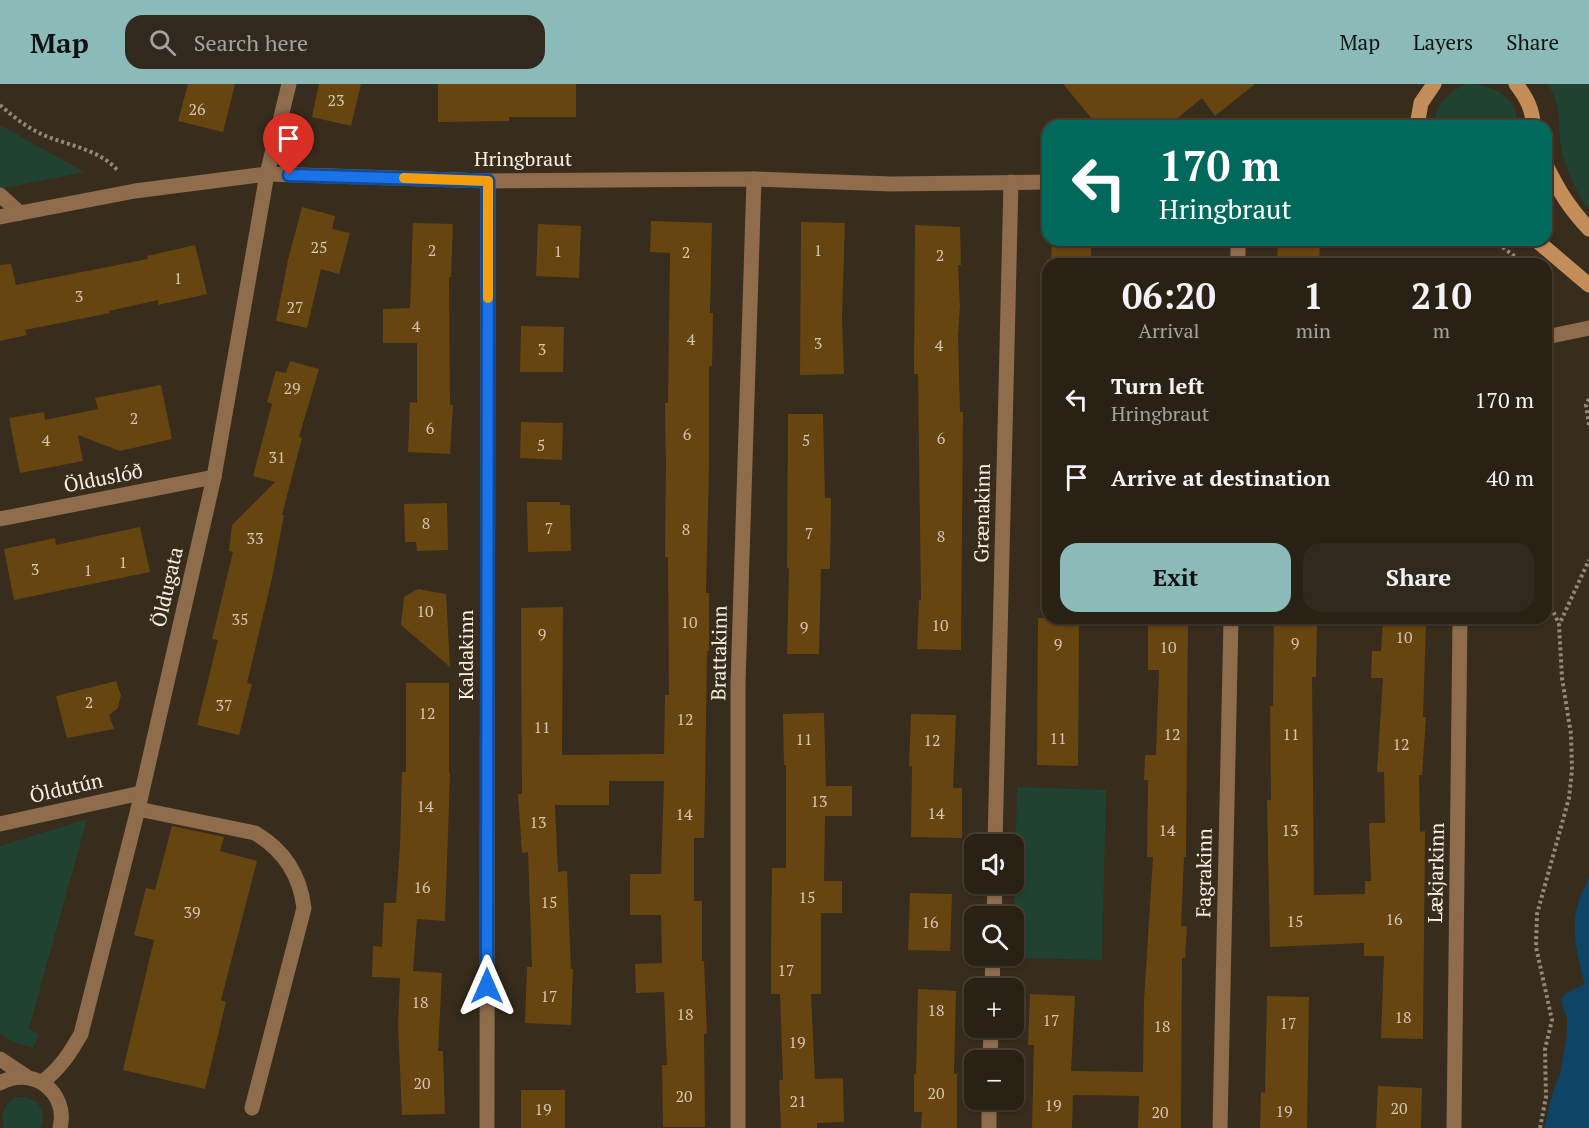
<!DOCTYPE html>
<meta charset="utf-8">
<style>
body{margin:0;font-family:"PT Serif",serif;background:#32291e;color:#f1f3f6;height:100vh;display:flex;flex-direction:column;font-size:22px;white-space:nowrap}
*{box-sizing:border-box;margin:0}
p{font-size:20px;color:#a5a3a0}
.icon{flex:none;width:33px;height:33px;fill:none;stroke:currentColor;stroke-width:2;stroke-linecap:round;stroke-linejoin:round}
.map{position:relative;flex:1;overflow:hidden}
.drawer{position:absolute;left:1042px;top:174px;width:510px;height:366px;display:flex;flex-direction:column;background:#2a2115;border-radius:18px;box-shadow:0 2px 4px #0004,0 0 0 2px #463e34}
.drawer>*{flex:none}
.banner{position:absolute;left:1042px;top:36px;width:510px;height:126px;border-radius:18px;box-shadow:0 2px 4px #0004,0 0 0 2px #463e34;background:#00695c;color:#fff;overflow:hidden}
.controls{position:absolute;left:964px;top:750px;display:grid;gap:12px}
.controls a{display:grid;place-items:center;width:60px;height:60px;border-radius:12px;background:#2a2115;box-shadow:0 2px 4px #0004,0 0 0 2px #463e34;font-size:30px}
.pin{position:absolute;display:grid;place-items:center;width:51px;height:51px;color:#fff;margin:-62px -26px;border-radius:50% 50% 50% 0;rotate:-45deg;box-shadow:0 0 6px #0007}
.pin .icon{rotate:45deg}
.me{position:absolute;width:66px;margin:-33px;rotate:0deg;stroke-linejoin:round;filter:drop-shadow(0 0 4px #0008)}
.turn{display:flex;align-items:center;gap:21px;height:126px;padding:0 18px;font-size:27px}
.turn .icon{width:78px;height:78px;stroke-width:2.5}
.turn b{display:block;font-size:42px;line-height:51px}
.eta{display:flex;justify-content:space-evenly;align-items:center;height:102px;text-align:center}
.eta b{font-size:36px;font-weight:800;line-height:42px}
.cta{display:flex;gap:12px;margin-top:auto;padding:12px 18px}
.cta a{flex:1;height:69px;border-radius:18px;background:#8bbbb9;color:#111;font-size:24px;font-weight:800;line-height:69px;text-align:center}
.cta a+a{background:#32291e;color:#f1f3f6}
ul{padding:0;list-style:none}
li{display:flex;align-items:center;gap:18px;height:78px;padding:0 18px}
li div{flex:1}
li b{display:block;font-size:22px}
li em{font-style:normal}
header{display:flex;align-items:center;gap:36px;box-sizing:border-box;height:84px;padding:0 30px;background:#8bbbb9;color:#111}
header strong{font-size:28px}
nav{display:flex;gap:33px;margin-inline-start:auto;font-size:21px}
.search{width:420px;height:54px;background:#32291e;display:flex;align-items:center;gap:15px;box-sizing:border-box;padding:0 21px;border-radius:18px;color:#a5a3a0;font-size:22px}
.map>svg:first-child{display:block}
.green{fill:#214231}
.water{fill:#0e4567}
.building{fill:#674511}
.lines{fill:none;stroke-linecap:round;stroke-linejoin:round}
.path{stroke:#92887b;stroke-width:4;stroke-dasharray:3 3;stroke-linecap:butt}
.service{stroke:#8e6c4c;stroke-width:15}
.minor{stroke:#8e6c4c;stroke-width:15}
.secondary{stroke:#c38e59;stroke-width:15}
.route-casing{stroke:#114b97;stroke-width:15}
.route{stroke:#1a73e8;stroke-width:10}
.slow{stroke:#f59e0b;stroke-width:10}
.labels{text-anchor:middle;stroke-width:4.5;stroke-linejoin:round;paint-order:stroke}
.number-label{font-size:16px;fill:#d4c6b2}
.street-label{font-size:20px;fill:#f9f1e7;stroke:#382c1c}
</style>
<header>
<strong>Map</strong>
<div class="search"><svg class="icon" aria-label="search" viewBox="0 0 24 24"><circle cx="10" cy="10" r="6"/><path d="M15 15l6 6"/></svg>Search here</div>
<nav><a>Map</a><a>Layers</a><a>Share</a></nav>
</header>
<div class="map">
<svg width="1589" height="1044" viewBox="0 0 1589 1044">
<rect width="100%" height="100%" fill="#382c1c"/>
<!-- green -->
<g class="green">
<path d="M1467,0C1492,0 1519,13 1517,42H1434C1435,20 1448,8 1467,0Z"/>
<path d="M1547,0H1589V124L1585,121C1575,104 1567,88 1562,69C1557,47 1563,19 1547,0Z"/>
<polygon points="0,41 84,88 0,105"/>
<polygon points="1017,703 1106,706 1102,876 1013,874"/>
<polygon points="87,735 29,944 39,951 33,964 13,958 0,949 0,762"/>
<path d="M17,1013C36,1012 48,1025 41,1044H4C0,1030 4,1019 17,1013Z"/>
</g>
<!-- water -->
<path class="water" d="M1589,793V1044H1544L1553,1007L1560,991L1567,951V934L1562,920V915L1566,909L1585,900C1578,875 1570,846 1578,820C1580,811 1586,802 1589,793Z"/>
<!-- building -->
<g class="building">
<polygon points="188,0 235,0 223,48 178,37"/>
<polygon points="319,0 361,0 351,42 312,33"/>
<polygon points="438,0 576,0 576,33 509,33 509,37 438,38"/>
<polygon points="1063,0 1255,0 1215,32 1202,14 1168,42 1098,42"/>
<polygon points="302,123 335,132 332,145 350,149 339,190 321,185 307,244 276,237 288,176"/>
<polygon points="651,137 712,139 710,229 713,229 712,282 709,282 709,382 706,509 709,509 709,567 707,567 705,706 704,754 694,754 694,817 702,817 702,877 704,877 707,950 704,950 705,1043 663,1043 662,981 667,981 664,908 636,909 635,880 662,879 661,831 630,831 630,790 661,790 664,697 609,697 609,721 555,721 558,788 567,787 571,885 573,885 571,941 525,939 527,883 532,883 528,768 522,769 518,710 522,710 521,524 563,523 562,671 664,670 665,611 669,611 668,473 665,473 666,381 665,319 668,319 670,169 650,168"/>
<polygon points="801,138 845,139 842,233 844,290 800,291"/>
<polygon points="413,139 453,140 451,193 449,193 450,321 453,321 450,370 408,368 410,318 417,319 417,259 383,259 383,225 410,224"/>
<polygon points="538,140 581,142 579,194 536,192"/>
<polygon points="915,141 960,143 961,181 958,181 960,222 958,251 960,328 963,328 961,566 917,565 919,516 921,516 918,290 914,290"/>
<polygon points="1052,156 1091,156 1091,180 1051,180"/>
<polygon points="1278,156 1320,156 1319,180 1277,180"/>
<polygon points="195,161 207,210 158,221 158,216 109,227 110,229 25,246 27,251 0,257 0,181 11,180 16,201 148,175 147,172"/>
<polygon points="521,242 564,243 563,288 520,288"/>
<polygon points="290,277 319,285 299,353 302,354 282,431 284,431 272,494 247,599 252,600 239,651 197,641 218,556 212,555 233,468 229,467 232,441 275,398 253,392 272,320 267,318 276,287 286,289"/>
<polygon points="161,301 172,355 120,367 78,351 83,377 20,389 9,334 44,328 45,336 98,325 95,314"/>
<polygon points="788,330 823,330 825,414 831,414 830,485 821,485 819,570 787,570 789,484 787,484"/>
<polygon points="521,338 563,339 562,376 520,374"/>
<polygon points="527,418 560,418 560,421 570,421 571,467 528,468"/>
<polygon points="447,419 448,466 417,467 416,458 405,458 404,420"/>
<polygon points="140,443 150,488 14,516 4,465 55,454 56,461"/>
<polygon points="418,505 446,510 450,583 401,541 404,513"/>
<polygon points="1038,534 1079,534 1078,682 1037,681"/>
<polygon points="1148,534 1188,534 1186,773 1184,773 1181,842 1187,842 1185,874 1182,874 1181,1044 1138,1044 1139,1012 1073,1011 1072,1044 1032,1044 1034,961 1028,961 1030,910 1075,912 1071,987 1143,988 1144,916 1153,773 1147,773 1148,696 1144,696 1145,671 1156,671 1159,586 1148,586"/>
<polygon points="1274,534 1317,534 1316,593 1312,593 1314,811 1365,810 1365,797 1371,797 1369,739 1385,739 1384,688 1377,688 1383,594 1371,594 1372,567 1381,567 1383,538 1426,539 1423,633 1426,633 1422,691 1419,691 1420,748 1425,747 1423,955 1381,954 1384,872 1364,872 1364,859 1270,863 1267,716 1271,716 1270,622 1273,622"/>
<polygon points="116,597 121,611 118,624 109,631 114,645 67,654 56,612"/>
<polygon points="406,599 449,599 449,689 450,689 445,837 417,835 413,887 442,889 438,967 443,967 445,1030 402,1031 398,941 400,894 372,893 373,862 382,863 384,819 396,819 400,762 402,688 406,688"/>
<polygon points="824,629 826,702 852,702 852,732 825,732 824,797 842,797 842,829 821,829 821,910 811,910 815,995 843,994 844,1038 817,1039 817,1044 781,1044 779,996 783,996 780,910 771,910 771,863 772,784 786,784 786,681 784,681 783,630"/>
<polygon points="911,630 956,631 953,704 962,704 962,754 911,753 912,682 909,682"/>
<polygon points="172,742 224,753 220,767 257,777 221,916 226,918 205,1005 123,986 154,856 134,851 146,804 155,806"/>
<polygon points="910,809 952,810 950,867 908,866"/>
<polygon points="918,905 956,907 954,990 957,990 957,1044 921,1044 922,1028 914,1028 914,990 916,990"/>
<polygon points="1267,912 1309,913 1307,1044 1260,1044 1261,1008 1265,1009"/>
<polygon points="1378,1002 1422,1004 1421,1044 1376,1044"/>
<rect x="521" y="1006" width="44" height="38"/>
</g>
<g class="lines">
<!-- path -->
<g class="path">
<path d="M0,21C16,35 31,47 51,54C73,62 103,68 118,87"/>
<polyline points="1493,156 1521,177"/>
<polyline points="1589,315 1586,321 1589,341"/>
<polyline points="1546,512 1559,540"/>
<polyline points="1540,1044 1546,1013 1545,965 1552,936 1536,863 1537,830 1569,714 1572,686 1571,650 1562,594 1559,541 1589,476"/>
</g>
<!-- service -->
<g class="service">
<polyline points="0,111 20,129"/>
<path d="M138,725L255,749C284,766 300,791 304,824L252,1024"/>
</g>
<!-- minor -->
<g class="minor">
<polyline points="0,133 135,107 267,90 488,97 754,95 891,100 1048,98"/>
<polyline points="1238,180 1238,156"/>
<polyline points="1546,253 1589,244"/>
<polyline points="0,435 214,393"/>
<polyline points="0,740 141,709"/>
<polyline points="995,760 1011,98"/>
<polyline points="994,832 995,800"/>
<polyline points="992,904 993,872"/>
<polyline points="0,975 27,993"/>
<polyline points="990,976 991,944"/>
<path d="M42,998C60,985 70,969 81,950L138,725L214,393L267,90L289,0"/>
<path d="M0,999C32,981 69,1008 60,1044"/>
<polyline points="487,1044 488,97"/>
<polyline points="738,1044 738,599 754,95"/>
<polyline points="989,1044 989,1016"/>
<polyline points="1220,1044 1231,534"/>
<polyline points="1454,1044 1460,534"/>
</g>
<!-- secondary -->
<g class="secondary">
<path d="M1516,0C1526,13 1533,25 1533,42"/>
<polyline points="1417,42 1421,19 1434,0"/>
<path d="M1546,81C1559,107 1569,124 1589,145"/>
<polyline points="1536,156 1589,201"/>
</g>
</g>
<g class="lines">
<defs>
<polyline id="route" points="289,91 488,97 487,902"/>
</defs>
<!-- route casing -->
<use href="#route" class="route-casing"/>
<!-- route -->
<use href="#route" class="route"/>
<!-- slow -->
<polyline class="slow" points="404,94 488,97 488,214"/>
</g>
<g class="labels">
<!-- number labels -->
<g class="number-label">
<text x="336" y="22">23</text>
<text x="197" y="31">26</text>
<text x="319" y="169">25</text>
<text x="432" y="172">2</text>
<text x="818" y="172">1</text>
<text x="558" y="173">1</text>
<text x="686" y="174">2</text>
<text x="940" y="177">2</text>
<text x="178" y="200">1</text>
<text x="79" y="218">3</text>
<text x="295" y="229">27</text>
<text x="416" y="248">4</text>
<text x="691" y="261">4</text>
<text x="818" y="265">3</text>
<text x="939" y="267">4</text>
<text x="542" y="271">3</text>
<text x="292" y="310">29</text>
<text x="134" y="340">2</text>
<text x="430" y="350">6</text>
<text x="687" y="356">6</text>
<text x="941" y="360">6</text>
<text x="46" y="362">4</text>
<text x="806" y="362">5</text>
<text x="541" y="367">5</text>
<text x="277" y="379">31</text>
<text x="426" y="445">8</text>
<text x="549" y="450">7</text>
<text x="686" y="451">8</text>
<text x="809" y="455">7</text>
<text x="941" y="458">8</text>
<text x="255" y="460">33</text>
<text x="123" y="484">1</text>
<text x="35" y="491">3</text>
<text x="88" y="492">1</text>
<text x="425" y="533">10</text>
<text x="240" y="541">35</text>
<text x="689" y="544">10</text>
<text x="940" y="547">10</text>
<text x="804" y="549">9</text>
<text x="542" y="556">9</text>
<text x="1404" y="559">10</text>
<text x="1295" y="565">9</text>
<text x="1058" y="566">9</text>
<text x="1168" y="569">10</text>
<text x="89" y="624">2</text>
<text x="224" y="627">37</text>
<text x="427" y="635">12</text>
<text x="685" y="641">12</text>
<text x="542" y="649">11</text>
<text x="1172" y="656">12</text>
<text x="1291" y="656">11</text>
<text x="1058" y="660">11</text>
<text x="804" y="661">11</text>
<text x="932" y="662">12</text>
<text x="1401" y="666">12</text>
<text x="819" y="723">13</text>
<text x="425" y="728">14</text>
<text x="936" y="735">14</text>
<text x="684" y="736">14</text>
<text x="538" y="744">13</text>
<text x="1167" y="752">14</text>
<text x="1290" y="752">13</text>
<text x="422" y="809">16</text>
<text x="807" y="819">15</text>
<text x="549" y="824">15</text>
<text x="192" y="834">39</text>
<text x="1394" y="841">16</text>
<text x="1295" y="843">15</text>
<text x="930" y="844">16</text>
<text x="786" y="892">17</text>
<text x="549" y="918">17</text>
<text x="420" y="924">18</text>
<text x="936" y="932">18</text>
<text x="685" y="936">18</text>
<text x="1403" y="939">18</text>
<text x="1051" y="942">17</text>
<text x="1288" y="945">17</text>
<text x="1162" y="948">18</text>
<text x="797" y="964">19</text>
<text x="422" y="1005">20</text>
<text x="936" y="1015">20</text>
<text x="684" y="1018">20</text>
<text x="798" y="1023">21</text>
<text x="1053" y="1027">19</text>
<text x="1399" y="1030">20</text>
<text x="543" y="1031">19</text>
<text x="1284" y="1033">19</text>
<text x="1160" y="1034">20</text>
</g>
<!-- street labels -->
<g class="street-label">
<text x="523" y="82">Hringbraut</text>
<text transform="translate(103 394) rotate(-11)" y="7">Ölduslóð</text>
<text transform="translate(982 429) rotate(-89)" y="7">Grænakinn</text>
<text transform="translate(167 503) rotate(-77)" y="7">Öldugata</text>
<text transform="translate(719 569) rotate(-89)" y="7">Brattakinn</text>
<text transform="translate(466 571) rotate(-90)" y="7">Kaldakinn</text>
<text transform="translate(66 704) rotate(-13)" y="7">Öldutún</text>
<text transform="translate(1204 789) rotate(-89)" y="7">Fagrakinn</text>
<text transform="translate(1436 789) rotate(-89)" y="7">Lækjarkinn</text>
</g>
</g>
</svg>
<div class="controls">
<a><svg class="icon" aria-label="sound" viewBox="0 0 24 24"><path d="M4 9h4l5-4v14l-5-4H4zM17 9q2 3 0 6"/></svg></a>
<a><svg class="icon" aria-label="search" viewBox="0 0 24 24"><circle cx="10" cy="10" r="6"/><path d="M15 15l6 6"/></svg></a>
<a>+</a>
<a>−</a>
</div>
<div class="pin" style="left:289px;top:91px;background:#d93025"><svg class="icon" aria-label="arrive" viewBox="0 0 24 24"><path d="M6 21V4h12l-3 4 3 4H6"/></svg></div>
<svg class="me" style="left:487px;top:902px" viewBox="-20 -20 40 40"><path d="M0-17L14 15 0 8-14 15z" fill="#1a73e8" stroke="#fff" stroke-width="4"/></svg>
<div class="banner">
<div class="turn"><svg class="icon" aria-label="left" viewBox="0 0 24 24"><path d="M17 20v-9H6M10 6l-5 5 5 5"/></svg><div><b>170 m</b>Hringbraut</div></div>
</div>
<section class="drawer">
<div class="eta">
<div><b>06:20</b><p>Arrival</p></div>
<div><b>1</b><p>min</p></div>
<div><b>210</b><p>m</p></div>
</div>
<ul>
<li><svg class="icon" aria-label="left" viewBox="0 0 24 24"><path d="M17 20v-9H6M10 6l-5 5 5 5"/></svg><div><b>Turn left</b><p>Hringbraut</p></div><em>170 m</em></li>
<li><svg class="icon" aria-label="arrive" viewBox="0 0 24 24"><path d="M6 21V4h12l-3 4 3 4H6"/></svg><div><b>Arrive at destination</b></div><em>40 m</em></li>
</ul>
<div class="cta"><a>Exit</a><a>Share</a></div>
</section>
</div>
